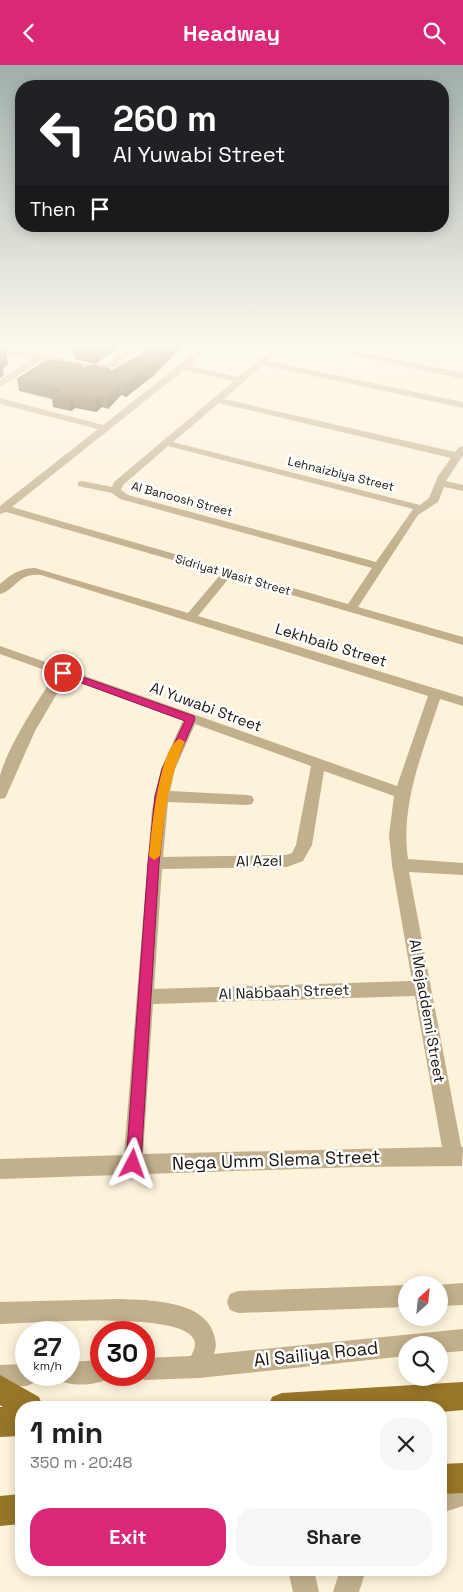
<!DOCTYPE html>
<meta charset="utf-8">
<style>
body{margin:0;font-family:"Space Grotesk",sans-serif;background:#f6f6f6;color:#222;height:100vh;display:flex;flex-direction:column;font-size:19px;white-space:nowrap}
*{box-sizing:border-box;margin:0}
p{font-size:16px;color:#767676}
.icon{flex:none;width:28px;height:28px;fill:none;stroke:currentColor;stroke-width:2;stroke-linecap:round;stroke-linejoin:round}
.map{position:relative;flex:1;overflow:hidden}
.drawer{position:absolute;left:15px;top:1336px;width:432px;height:175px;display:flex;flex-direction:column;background:#fff;border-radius:20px;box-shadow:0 2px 12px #0003}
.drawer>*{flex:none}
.top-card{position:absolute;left:15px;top:15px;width:434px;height:152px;border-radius:20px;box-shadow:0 2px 12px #0003;background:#202124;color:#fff;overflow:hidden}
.needle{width:32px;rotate:27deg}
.fabs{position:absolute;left:398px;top:1211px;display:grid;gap:10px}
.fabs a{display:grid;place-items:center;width:50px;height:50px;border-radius:50%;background:#fff;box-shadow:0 2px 12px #0003;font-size:25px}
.speed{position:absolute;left:15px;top:1256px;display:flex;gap:10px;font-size:25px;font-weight:700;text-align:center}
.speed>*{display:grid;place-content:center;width:65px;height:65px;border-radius:50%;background:#fff;box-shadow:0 2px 12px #0003;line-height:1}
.speed small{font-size:12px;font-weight:400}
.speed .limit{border:8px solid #d22;background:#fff;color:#111}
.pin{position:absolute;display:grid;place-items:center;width:42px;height:42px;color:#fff;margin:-21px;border:2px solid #fff;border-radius:50%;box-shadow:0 1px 5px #0007}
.me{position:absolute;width:55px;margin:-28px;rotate:4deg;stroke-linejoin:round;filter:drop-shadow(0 0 4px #0008)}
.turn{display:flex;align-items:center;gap:18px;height:105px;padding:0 15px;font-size:22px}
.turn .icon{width:65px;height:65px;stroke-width:2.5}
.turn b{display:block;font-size:35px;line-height:42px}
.then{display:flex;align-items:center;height:48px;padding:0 15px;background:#0003;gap:10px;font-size:19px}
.round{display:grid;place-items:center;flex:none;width:52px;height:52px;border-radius:20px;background:#f6f6f6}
.overview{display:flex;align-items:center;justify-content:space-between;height:85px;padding:0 15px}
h1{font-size:30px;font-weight:700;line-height:38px}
.button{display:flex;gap:10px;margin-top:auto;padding:10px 15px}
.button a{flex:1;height:58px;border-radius:20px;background:#db2777;color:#fff;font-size:20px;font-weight:700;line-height:58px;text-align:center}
.button a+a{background:#f6f6f6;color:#222}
header{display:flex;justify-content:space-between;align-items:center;height:65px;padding:0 15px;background:#db2777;color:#fff;font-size:22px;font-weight:700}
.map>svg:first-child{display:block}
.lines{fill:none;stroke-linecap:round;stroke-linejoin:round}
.minor{fill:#c2af8b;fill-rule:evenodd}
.major{fill:#977628;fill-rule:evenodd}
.wall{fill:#59461c}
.shaded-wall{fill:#483916}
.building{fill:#675120;stroke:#483916}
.route{fill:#db2777;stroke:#8e194d}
.slow{fill:#f59e0b}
.labels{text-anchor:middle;stroke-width:5;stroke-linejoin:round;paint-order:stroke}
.far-street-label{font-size:12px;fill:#191309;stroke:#fff}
.street-label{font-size:15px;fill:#191309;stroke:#fff}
.near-street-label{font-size:18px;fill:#191309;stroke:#fff}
</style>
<header><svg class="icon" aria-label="back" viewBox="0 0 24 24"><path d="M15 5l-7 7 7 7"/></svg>Headway<svg class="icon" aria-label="search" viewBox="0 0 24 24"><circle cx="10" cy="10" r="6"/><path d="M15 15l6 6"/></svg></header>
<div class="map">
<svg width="463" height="1527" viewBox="0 0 463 1527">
<rect width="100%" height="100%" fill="#fdf2da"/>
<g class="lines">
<!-- minor -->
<g class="minor">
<polygon points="137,278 146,278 115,302 96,307 42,295 0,322 0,315 33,294 0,287 0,281 96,301 109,298"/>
<path d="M207,278H216L189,301L238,312L272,285L276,288L268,296L463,337V343L263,300L224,334L455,387L459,382L463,381V390L446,416L463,420V426L444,422L438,437L418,450L358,542L463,572V580L230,512L198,551L463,632V641L440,634C423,687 400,738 408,794L463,798V810L409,807L461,1081L463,1082L462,1101L356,1102L0,1114V1094L124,1090L152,745L161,704L183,655L66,613L35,666L7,729L5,733L0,734C0,727 0,718 0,711C7,683 39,633 56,609L0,589V581L397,721L428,631L41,510C18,507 17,524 0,529V519C11,509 21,503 35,503L188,548L221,509L6,447L0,449V441L98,364L0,339V333L103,360ZM184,305L234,316L114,417L112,422L82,416L78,417V421L112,428L120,434L372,503L348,539L12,442ZM219,338L451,393L438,411L429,433L420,440L173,377ZM168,381L413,444L376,497L128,430L121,425L123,420ZM195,659L311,701L296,780L292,788L286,790L163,792L168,737L247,740L252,739L254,735L252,731L247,730L170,726L175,704ZM324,706L394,731L389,770L392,800L412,916L154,924L162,804L287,802L303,796L312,780ZM415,931L442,1082L143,1089L153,939Z"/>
<polygon points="299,278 315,278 463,308 463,314"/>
<polygon points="432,278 463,281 463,285"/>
<polygon points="463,1218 463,1240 439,1241 437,1220"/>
<polygon points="406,1220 406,1242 238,1248 230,1245 227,1237 230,1229 238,1226"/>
<path d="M119,1234C147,1235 202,1235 213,1267C216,1276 217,1280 214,1289L463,1264V1286L439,1288V1280H406V1291L199,1313L144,1315L135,1310H144V1293L191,1291C194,1285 197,1279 193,1273C177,1246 32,1258 0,1259V1237Z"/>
<path d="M101,1295V1310H111L109,1314C95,1320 75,1322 61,1316L59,1310H69V1297Z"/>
<polygon points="26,1299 26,1310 37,1310 34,1318 26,1321 0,1322 0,1300"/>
<polygon points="463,1417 463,1441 441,1448 441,1424"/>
<polygon points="288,1505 314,1505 319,1527 293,1527"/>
<polygon points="340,1505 366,1505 359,1527 333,1527"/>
</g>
<!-- major -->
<g class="major">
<polygon points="0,1310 39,1332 43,1342 21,1342 21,1371 0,1372 0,1342 3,1342 0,1340"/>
<polygon points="463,1317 463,1345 441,1347 441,1342 268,1342 272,1332 282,1328"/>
<polygon points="463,1398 463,1428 441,1429 441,1399"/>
<polygon points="21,1429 21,1459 0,1461 0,1431"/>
</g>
</g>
<!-- wall -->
<g class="wall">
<polygon points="14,278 47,278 32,284 15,280"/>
<polygon points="125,278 95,299 75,294 74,285"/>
<polygon points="150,278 153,311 126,332 121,330 108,344 102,342 96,347 75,343 71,346 53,342 52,334 19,326 17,314 82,300 82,304 110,304 110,306 113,305 143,289 142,283"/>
</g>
<!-- shaded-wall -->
<g class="shaded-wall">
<polygon points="31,278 47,278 32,284"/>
<polygon points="111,278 125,278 95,299 94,290"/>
<polygon points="174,278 186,278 153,311 126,332 125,320"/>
<polygon points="5,282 8,299 3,304 4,310 0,313 0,287"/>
<polygon points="82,300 83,312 72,307"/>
<polygon points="120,318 121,330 108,344 107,332"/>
<polygon points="73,330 75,343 71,346 69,334"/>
<polygon points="100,330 102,342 96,347 95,335"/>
</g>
<!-- building -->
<g class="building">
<polygon points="86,278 111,278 94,290 74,285"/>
<polygon points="150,278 174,278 152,299 125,320 120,318 107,332 100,330 95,335 73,330 69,334 52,330 61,325 17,314 44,297 51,295 82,300 72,307 93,300 110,304 108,306 113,305 148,286 142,283"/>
<polygon points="0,281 5,282 0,287"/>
</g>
<!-- sky -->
<linearGradient id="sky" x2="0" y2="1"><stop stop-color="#9fafaa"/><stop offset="0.57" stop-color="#fef9ee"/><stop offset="1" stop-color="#fef9ee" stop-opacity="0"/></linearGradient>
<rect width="463" height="492" fill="url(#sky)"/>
<!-- route -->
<polygon class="route" points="63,605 194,651 195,654 173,704 166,731 159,798 141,1099 138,1105 133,1107 128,1105 126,1099 148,798 155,731 162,704 185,656 60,610 58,608"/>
<!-- slow -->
<path class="slow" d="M180,674L185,677C167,718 165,748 160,791L154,795L149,791C151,771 159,680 180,674Z"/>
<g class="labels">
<!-- far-street labels -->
<g class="far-street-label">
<text transform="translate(341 409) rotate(14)" y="4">Lehnaizbiya Street</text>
<text transform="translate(182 434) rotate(15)" y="4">Al Banoosh Street</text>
<text transform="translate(233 510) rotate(16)" y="4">Sidriyat Wasit Street</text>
</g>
<!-- street labels -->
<g class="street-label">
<text transform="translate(331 580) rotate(17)" y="5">Lekhbaib Street</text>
<text transform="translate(206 642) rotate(20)" y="5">Al Yuwabi Street</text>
<text transform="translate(259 796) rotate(-1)" y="5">Al Azel</text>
<text transform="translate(284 927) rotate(-2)" y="5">Al Nabbaah Street</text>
<text transform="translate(427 946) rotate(80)" y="5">Al Mejaddemi Street</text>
</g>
<!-- near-street labels -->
<g class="near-street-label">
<text transform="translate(276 1095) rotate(-2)" y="6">Nega Umm Slema Street</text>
<text transform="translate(316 1289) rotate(-6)" y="6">Al Sailiya Road</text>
</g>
</g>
</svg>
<div class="fabs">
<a><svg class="needle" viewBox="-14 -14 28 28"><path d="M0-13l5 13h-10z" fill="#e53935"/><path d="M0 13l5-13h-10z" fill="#767676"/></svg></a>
<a><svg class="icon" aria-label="search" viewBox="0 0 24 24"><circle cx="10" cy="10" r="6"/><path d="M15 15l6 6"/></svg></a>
</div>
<div class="speed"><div>27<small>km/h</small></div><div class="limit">30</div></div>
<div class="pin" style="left:63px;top:608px;background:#d93025"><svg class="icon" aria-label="arrive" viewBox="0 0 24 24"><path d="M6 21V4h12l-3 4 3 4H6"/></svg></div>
<svg class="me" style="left:133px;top:1099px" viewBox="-20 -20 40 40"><path d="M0-17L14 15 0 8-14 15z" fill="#db2777" stroke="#fff" stroke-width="4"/></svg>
<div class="top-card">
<div class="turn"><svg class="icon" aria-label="left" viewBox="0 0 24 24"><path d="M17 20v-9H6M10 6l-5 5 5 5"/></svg><div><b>260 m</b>Al Yuwabi Street</div></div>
<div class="then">Then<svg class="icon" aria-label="arrive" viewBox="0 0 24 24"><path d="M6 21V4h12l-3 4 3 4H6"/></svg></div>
</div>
<section class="drawer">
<div class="overview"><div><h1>1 min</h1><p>350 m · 20:48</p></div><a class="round"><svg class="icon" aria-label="close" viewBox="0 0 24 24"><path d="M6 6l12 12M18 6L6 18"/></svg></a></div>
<div class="button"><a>Exit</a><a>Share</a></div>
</section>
</div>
